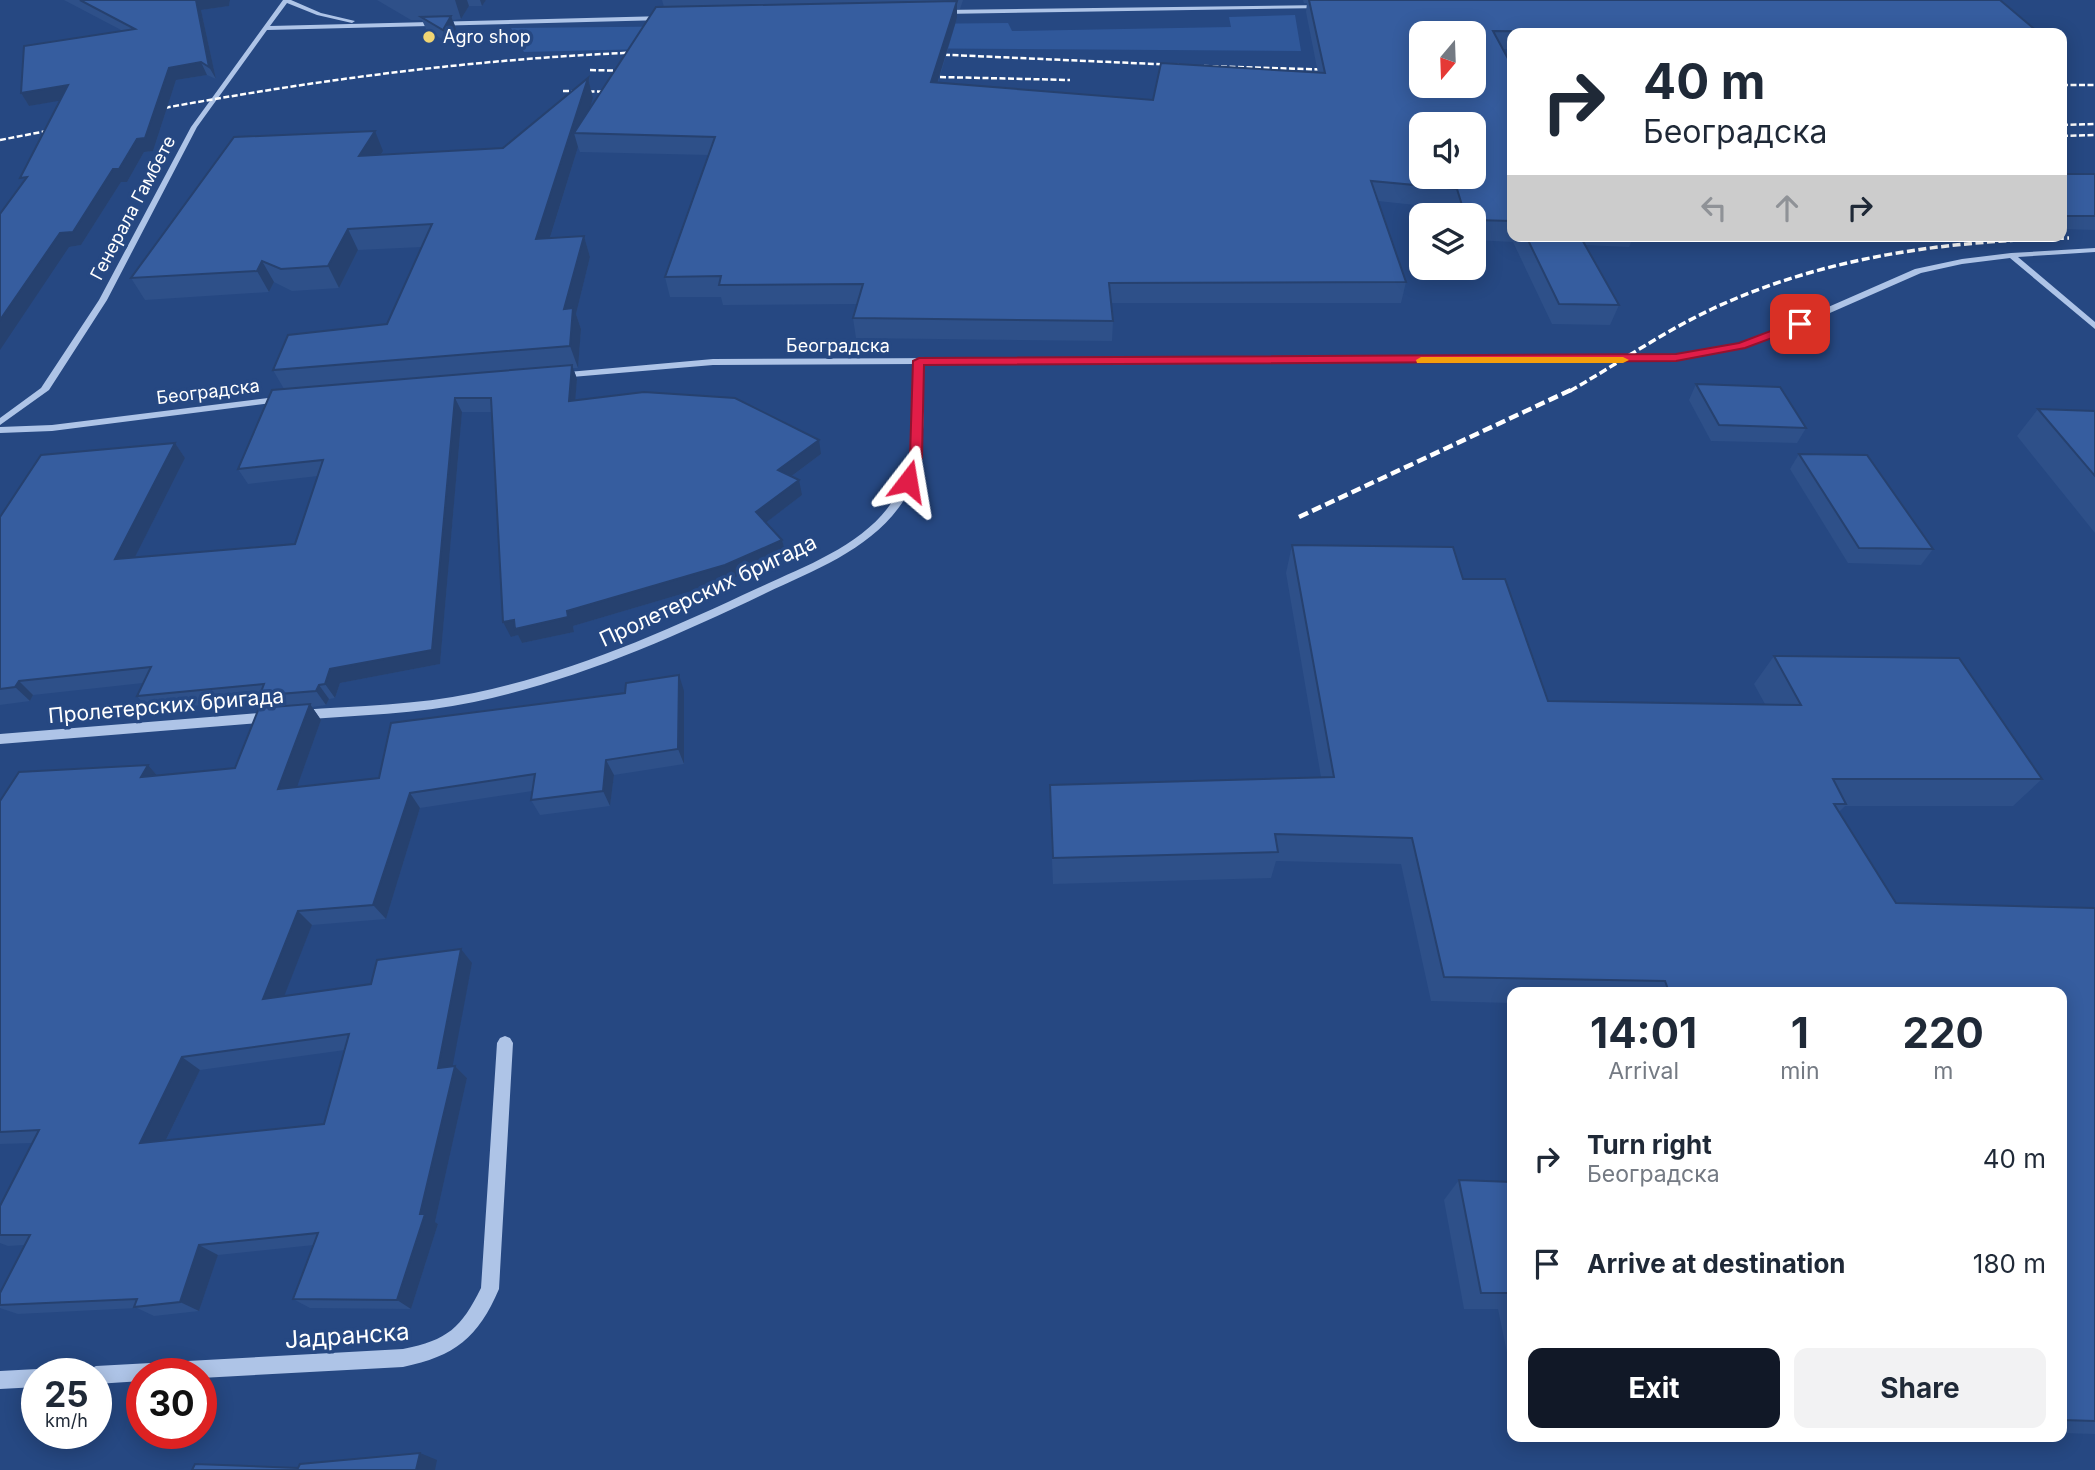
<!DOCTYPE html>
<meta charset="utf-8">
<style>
body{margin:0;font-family:Inter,sans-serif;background:#f2f2f3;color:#1f2937;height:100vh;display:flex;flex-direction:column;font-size:26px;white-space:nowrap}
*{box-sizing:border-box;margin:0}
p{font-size:23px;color:#747a83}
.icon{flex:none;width:38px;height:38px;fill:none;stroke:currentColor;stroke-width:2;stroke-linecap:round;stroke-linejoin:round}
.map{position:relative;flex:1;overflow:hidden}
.sheet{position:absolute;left:1507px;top:987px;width:560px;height:455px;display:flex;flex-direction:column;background:#fff;border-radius:14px;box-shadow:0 4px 18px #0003}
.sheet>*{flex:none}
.hud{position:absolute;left:1507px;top:28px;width:560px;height:214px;border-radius:14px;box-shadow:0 4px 18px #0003;background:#fff;color:#1f2937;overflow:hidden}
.needle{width:46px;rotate:199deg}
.fabs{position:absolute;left:1409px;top:21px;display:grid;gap:14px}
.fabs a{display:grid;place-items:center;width:77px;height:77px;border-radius:14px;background:#fff;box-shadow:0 4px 18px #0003;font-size:35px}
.speed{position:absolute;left:21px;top:1358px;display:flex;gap:14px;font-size:35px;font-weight:700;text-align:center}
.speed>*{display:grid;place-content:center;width:91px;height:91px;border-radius:50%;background:#fff;box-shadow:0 4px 18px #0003;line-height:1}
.speed small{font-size:18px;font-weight:400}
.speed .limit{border:10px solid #d22;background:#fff;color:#111}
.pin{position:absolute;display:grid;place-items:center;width:60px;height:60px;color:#fff;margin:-30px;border-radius:14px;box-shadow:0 4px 10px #0006}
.me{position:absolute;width:77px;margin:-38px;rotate:14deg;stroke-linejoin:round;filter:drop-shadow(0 0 5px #0008)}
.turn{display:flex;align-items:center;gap:24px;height:147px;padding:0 21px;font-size:32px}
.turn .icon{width:91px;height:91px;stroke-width:2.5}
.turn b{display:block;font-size:49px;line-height:60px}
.lanes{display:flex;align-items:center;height:66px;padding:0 21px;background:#0003;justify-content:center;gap:35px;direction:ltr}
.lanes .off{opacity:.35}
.eta{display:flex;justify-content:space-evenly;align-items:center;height:119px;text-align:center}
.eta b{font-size:42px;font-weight:700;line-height:49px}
.cta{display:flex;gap:14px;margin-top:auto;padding:14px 21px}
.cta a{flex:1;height:80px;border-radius:14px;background:#111827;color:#fff;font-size:28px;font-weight:700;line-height:80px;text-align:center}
.cta a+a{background:#f2f2f3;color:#1f2937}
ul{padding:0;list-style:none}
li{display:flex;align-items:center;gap:21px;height:105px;padding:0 21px}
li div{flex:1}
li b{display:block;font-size:26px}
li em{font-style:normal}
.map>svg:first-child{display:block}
.green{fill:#30589a}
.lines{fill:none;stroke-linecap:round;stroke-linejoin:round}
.minor{fill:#aec4e7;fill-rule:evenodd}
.rail-far2{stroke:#fff;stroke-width:2.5;stroke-dasharray:6 2.5;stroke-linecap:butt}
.rail-far1{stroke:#fff;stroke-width:3.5;stroke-dasharray:8 3.5;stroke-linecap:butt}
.rail{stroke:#fff;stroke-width:4.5;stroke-dasharray:10 4.5;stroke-linecap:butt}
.wall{fill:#2e5089;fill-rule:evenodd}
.shaded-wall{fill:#26416f}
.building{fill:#365d9f;stroke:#26416f;stroke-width:2;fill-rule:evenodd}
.route{fill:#e11d48;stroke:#92132f;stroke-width:2}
.slow{fill:#f59e0b}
.poi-dot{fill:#f0d573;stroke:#264882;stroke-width:2.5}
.labels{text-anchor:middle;stroke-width:7;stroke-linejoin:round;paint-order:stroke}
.far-poi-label{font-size:18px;fill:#fff;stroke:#264882;text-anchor:start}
.far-street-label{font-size:18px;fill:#fff;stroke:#264882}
.street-label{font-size:21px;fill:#fff;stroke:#264882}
.near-street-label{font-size:24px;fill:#fff;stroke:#264882}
</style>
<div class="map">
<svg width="2095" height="1470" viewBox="0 0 2095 1470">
<rect width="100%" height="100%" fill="#264882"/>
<!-- green -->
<polygon class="green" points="1295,15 1301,51 730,47 524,52 511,28 1008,23 1012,31 1231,27 1229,17"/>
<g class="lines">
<!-- minor -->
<g class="minor">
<polygon points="283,0 291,0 321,13 355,21 352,23 317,15 287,3 270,26 665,16 668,18 665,20 267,30 197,127 107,300 49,390 0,425 0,418 41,388 99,300 191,127"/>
<polygon points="1323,5 1325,8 942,14 939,12 942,10"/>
<path d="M2095,248V252L2018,257L2095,322V329L2010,258L1962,264L1921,273L1775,337L1741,349L1676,361L923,364C923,410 929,463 902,503C871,549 815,570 766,593C672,638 577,680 474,702C417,714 358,715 300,720L294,715L300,710C358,706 417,705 474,693C574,672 666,631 758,588C805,566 865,545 894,499C919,459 913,408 914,364L713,365L560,378L557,377V373L713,359L1676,355L1739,344L1769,333L1915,269L1962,259L2011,253Z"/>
<polygon points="284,396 289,399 287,401 52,431 0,433 0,427 52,425"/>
<polygon points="272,712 278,717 272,722 0,744 0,734"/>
<path d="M505,1036L510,1038L513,1043L499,1289C478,1338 455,1356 403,1367L201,1378V1374H142V1381L96,1384V1374H88L90,1369L96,1366L403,1349C448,1340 461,1328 481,1288L497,1043L500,1038Z"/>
<polygon points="37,1369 44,1374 37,1374 37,1387 0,1389 0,1371"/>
</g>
<!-- rail-far2 -->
<g class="rail-far2">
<polyline points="927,54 1179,65"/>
<polyline points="1204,66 1337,70"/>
<polyline points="590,70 634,71"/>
<polyline points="940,77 1070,80"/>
<polyline points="2062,85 2095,85"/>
<polyline points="563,91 619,92"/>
<path d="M148,111C314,80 479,58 648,52"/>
<polyline points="2062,125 2095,124"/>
<polyline points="2062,136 2095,135"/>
<polyline points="0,140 62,128"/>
</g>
<!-- rail-far1 -->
<path class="rail-far1" d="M1570,391C1617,364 1663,332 1712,309C1826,256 1946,241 2069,238"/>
<!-- rail -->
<polyline class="rail" points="1299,517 1573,389"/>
</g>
<!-- wall -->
<g class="wall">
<polygon points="64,0 230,0 229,6 201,10 216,79 207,75 176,80 153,151 144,152 127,182 121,182 81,245 69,247 23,182 60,100 29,106 21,93 123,31"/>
<polygon points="377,0 486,0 482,6 469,6 461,19 453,20 456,29 448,43 426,29 422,20 411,20"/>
<path d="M662,0H963L960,9H957V18L938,83L1153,100L1318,73L1306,12L1307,3H1304L1303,0H2000L2039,33H1512V49H1503L1512,66V236H1634L1629,247L1585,245L1619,305L1610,325L1552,324L1513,242L1474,240V215H1454L1452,209L1378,201L1406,282L1401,303H1111L1113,321L1112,341L856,338L853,318L857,304L723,305L721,297H670L665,277L709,155L580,152L578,147L550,238L584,236L590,257L576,314L581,329L578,368H573L577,379L575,400L821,454L792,476L802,495L766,522L782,540L786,554L729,580L573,626L574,632L522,643L518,635L511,637L492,412H462L440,664L340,683L335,698L329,699L326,705L312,707L321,720L297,787L379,778L684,691V764L614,775L610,806L540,815L531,800L532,791L420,808L386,919L312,925L284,996L371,984L472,963L452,1066H455L467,1078L435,1222L438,1224L411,1309L310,1308L293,1299L314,1245L218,1255L199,1311L154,1316L137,1308L18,1314L0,1308V1293L24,1245L8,1246L0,1243V1206L33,1143L0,1144V801L148,765L157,775L235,768L275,707L274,705L272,706L267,699L149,710L137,696L143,683L33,695L30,701L0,705V517L175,443L185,458L135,557L295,544L318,476L248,484L238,469L284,389L273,370L387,324L422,247L358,250L339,288L292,291L274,282L269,292L145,300L131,278L383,151L381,155L503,148L588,78L593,98L589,110L664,7ZM345,1050L324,1124L166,1140L200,1070Z"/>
<polygon points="2062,174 2095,174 2095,230 2062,229"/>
<polygon points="1696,384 1806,428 1797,443 1711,441 1689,400"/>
<polygon points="2038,409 2095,411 2095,533 2017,436"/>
<polygon points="1799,454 1933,549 1921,565 1848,563 1790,469"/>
<polygon points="1292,545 1463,579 1548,701 1765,704 1754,684 1774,656 2042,779 2013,806 1845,806 1839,812 1896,903 2095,908 2095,1434 2062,1433 2062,992 1512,992 1512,1003 1431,1001 1401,864 1276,861 1271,878 1053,884 1050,811 1050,785 1321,777 1286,573"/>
<polygon points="1459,1180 1512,1182 1512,1377 1498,1309 1464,1309 1444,1200"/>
</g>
<!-- shaded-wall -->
<g class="shaded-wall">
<polygon points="196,0 230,0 229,6 201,10 216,79 209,67"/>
<polygon points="455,0 467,0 469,6 461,19"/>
<polygon points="480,0 486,0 482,6"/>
<polygon points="957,1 957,18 932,100 931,82"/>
<polygon points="451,16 456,29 448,43 443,30"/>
<polygon points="201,62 207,75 176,80 153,151 144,152 127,182 121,182 81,245 69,247 0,350 0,320 60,233 113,169 169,68"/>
<polygon points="588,78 593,98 582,134 574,133 578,147 543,260 536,239"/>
<polygon points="68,85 75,98 29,106 21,93"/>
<polygon points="375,131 383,151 368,176 359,156"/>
<polygon points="348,229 358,250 339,288 328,266"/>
<polygon points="584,236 590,257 576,314 581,329 578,368 570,346 564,309"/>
<polygon points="262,261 274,282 269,292 257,271"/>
<polygon points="572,365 577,379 574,415 569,401"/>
<polygon points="455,398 462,412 440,664 340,683 335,698 325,684 330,669"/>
<polygon points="819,440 821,454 781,484 778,470"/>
<polygon points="175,443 185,458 127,573 115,559"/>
<polygon points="799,480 802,495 760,527 756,512"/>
<polygon points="782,540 786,554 729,580 573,626 574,632 522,643 518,635 511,637 503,622 567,611"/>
<polygon points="679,675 684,691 684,764 678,749"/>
<polygon points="19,681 33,695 30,701 15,687"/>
<polygon points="319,685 329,699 326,705 316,691"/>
<polygon points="310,704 321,720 291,804 278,789"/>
<polygon points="606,760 614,775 610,806 603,791"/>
<polygon points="148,765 162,781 141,777"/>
<polygon points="410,793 420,808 386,919 373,905"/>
<polygon points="298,911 312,925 278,1012 263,999"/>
<polygon points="461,949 472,963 450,1080 438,1068"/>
<polygon points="182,1057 200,1070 159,1154 140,1143"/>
<polygon points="455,1066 467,1078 435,1222 438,1224 411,1309 397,1300 420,1214"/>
<polygon points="199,1245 218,1255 199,1311 180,1302"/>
<polygon points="420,1453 437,1460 435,1470 416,1470"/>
</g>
<!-- building -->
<g class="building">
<polygon points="80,0 196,0 209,67 201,62 169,68 145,138 137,139 119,169 113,169 73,232 60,233 0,320 0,214 27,177 20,178 68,85 21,93 24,46 135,29"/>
<path d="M1309,0H2000L2039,33H1720L1493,31L1512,66V221L1474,220V215H1465L1457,189L1371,181L1406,282L1109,283L1113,321L853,318L863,284L719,285L721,276L665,277L715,137L574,133L656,7L957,1L931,82L1153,100L1161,63L1325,73ZM1421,33H1474V86H1421ZM1421,124H1474V177H1421Z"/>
<polygon points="451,16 443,30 421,17"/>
<polygon points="588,78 536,239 584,236 564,309 573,308 570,346 273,370 288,335 387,324 432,224 348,229 328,266 281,269 262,261 257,271 131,278 234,137 375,131 359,156 503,148"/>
<rect x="2062" y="174" width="33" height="42"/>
<polygon points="1526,236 1580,236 1619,305 1559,304"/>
<polygon points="572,365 569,401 644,392 735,398 819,440 778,470 799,480 756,512 782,540 725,565 567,611 568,617 515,629 514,620 503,622 491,398 455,398 432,650 330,669 325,684 319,685 316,691 266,695 268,691 261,692 264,684 137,696 151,667 19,681 15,687 0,689 0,517 41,455 175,443 115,559 295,544 323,460 238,469 272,390"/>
<polygon points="1696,384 1780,387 1806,428 1719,425"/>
<polygon points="2038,409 2095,411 2095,476"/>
<polygon points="1799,454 1867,455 1933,549 1859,548"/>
<polygon points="1292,545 1453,547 1463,579 1505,579 1548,701 1801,705 1774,656 1959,658 2042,779 1833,779 1846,804 1834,804 1896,903 2095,908 2095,1421 2062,1420 2062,992 1669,992 1665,981 1444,977 1412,838 1275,834 1278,852 1053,858 1050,785 1334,777"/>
<path d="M679,675L678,749L606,760L603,791L531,800L535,774L410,793L373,905L298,911L263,999L371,984L377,960L461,949L438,1068L455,1066L420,1214H425L397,1300L293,1299L318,1233L199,1245L180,1302L134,1307L137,1299L0,1305V1293L30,1235H0V1206L39,1130L0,1132V801L19,772L148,765L141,777L235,768L259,708L310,704L278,789L379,778L391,723L625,693L626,683ZM349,1034L324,1124L140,1143L182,1057Z"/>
<polygon points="1459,1180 1512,1182 1512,1293 1481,1293"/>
<polygon points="420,1453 416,1470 192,1470 195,1464 298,1468 300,1464"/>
</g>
<!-- route -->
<polygon class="route" points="1800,320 1805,324 1804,326 1745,348 1676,361 924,365 922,457 913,484 902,481 910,457 913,361 919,358 1676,354 1739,343"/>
<!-- slow -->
<polygon class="slow" points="1421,357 1623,357 1629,360 1623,363 1417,363 1416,360"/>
<!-- markers -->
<circle class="poi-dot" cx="429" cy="37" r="7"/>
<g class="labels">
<!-- far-poi labels -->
<g class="far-poi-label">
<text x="443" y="43">Agro shop</text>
</g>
<!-- far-street labels -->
<g class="far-street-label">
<text transform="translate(133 208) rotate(-62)" y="6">Генерала Гамбете</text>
<text x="838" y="352">Београдска</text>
<text transform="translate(208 392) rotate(-7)" y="6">Београдска</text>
</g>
<!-- street labels -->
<g class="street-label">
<text transform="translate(708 591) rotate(-25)" y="7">Пролетерских бригада</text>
<text transform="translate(166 706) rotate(-5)" y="7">Пролетерских бригада</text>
</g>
<!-- near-street labels -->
<g class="near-street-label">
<text transform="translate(347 1336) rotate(-4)" y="8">Јадранска</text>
</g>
</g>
</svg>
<div class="fabs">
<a><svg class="needle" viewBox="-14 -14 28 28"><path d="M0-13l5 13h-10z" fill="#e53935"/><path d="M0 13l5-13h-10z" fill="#747a83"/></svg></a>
<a><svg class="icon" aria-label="sound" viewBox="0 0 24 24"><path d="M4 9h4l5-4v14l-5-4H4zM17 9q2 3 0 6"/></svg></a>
<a><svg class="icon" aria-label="layers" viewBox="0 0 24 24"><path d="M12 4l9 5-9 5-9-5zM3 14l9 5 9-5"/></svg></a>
</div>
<div class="speed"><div>25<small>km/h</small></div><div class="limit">30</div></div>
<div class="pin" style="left:1800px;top:324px;background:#d93025"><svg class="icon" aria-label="arrive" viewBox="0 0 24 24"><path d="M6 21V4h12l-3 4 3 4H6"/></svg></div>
<svg class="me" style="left:908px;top:481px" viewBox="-20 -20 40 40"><path d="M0-17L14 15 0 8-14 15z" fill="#e11d48" stroke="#fff" stroke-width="4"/></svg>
<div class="hud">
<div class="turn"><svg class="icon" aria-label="right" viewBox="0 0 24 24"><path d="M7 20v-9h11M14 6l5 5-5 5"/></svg><div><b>40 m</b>Београдска</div></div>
<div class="lanes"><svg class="icon off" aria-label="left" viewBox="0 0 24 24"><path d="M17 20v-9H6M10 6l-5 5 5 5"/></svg><svg class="icon off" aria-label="ahead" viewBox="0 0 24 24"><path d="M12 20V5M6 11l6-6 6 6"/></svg><svg class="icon" aria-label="right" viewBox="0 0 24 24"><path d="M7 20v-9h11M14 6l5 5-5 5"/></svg></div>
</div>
<section class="sheet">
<div class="eta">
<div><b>14:01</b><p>Arrival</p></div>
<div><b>1</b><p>min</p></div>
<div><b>220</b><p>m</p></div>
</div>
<ul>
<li><svg class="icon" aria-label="right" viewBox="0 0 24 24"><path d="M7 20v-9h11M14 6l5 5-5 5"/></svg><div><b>Turn right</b><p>Београдска</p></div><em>40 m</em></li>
<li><svg class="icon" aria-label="arrive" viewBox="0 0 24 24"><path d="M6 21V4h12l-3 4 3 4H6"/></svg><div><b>Arrive at destination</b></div><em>180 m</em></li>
</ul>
<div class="cta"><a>Exit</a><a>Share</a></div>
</section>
</div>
